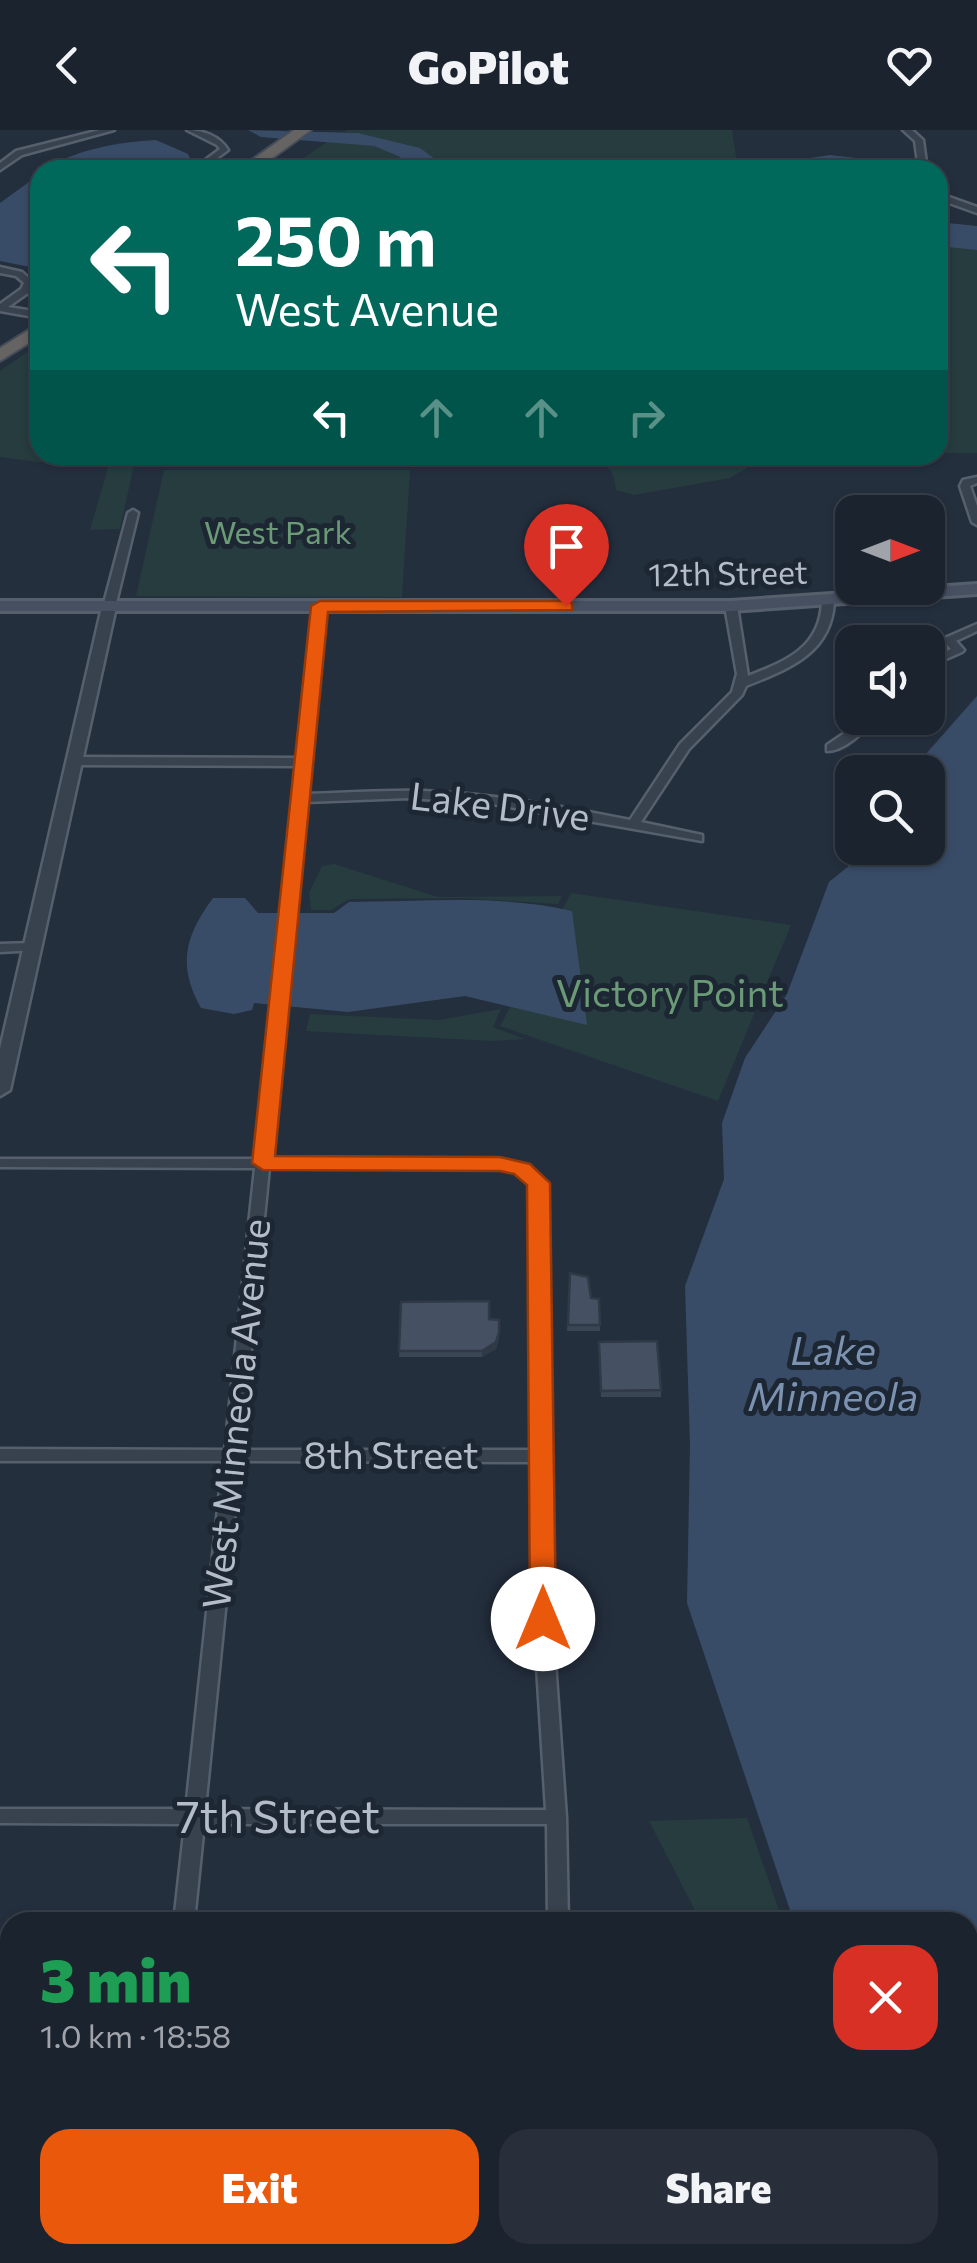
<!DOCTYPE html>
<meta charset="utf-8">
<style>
body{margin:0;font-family:Commissioner,sans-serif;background:#282f3a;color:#f1f3f6;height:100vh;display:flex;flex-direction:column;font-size:38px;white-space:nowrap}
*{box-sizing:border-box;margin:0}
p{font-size:32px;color:#a0a4aa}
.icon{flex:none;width:55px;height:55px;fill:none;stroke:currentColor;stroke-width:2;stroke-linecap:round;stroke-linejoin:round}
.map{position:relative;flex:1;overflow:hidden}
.sheet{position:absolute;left:0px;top:1782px;width:978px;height:352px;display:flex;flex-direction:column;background:#1b232e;border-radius:30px 30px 0 0;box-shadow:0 2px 8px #0004,0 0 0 2px #39404a}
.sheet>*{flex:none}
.hud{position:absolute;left:30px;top:30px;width:918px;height:305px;border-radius:30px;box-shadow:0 2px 8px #0004,0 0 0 2px #39404a;background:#00695c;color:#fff;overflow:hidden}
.needle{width:65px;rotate:90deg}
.tools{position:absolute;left:835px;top:365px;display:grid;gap:20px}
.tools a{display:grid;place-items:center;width:110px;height:110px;border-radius:20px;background:#1b232e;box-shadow:0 2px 8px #0004,0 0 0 2px #39404a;font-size:50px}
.pin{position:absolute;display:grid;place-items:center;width:85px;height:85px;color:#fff;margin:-102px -42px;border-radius:50% 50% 50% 0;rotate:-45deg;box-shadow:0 0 10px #0007}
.pin .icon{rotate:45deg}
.me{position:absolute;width:110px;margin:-55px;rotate:0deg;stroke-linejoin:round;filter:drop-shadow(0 0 8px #0008)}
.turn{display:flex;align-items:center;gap:35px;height:210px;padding:0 40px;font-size:45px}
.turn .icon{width:130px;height:130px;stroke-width:2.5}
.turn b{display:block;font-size:70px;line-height:85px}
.lanes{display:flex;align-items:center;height:95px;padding:0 40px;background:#0003;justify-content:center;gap:50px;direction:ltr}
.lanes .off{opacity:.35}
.round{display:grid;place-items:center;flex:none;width:105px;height:105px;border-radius:30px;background:#282f3a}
.overview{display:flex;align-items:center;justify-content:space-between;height:170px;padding:0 40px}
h1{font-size:60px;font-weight:800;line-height:75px;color:#1e9e55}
.action{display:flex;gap:20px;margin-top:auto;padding:20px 40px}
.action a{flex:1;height:115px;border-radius:30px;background:#ea580c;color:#fff;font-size:40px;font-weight:800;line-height:115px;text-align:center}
.action a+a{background:#282f3a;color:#f1f3f6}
header{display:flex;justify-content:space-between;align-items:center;height:130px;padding:0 40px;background:#1b232e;font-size:45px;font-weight:800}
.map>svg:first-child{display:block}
.green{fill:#263c3f}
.water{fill:#394c67}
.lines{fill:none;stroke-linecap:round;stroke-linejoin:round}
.minor-casing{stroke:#565f6c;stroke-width:5}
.tertiary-casing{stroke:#565f6c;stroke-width:5}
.secondary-casing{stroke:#565f6c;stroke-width:6}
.trunk-casing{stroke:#434c59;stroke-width:4}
.minor{fill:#38414e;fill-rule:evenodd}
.tertiary{fill:#38414e;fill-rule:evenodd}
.secondary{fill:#465061;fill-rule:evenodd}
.trunk{fill:#656462;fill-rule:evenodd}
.wall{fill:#3b4654}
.shaded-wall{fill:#303945}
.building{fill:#455162;stroke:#303945;stroke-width:2.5}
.route{fill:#ea580c;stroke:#983908;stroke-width:2.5}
.labels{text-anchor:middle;stroke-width:10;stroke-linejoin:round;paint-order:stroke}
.far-park-label{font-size:32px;fill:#6b9a76;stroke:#1d2633}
.far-street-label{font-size:32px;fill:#b4bcc9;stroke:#1d2633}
.street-label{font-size:38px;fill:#b4bcc9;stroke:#1d2633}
.park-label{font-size:38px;fill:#6b9a76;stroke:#1d2633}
.water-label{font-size:40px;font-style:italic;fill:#7c92b1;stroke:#1d2633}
.near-street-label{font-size:45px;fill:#b4bcc9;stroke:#1d2633}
</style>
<header><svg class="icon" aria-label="back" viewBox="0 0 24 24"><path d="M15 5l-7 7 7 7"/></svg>GoPilot<svg class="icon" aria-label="heart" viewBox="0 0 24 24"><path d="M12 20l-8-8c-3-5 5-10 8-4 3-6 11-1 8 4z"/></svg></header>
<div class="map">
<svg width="977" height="2133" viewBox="0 0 977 2133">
<rect width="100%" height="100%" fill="#242f3e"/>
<!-- green -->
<g class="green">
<polygon points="348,0 732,0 738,40 431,40 358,3 344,2"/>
<polygon points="327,12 374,16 400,27 405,40 286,40"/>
<polygon points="938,108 977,112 977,323 938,323"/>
<polygon points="40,213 40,325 153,325 135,330 120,399 90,400 109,334 87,329 38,332 0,327 0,241"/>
<path d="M582,325H768L730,348L634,365L616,360C613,329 601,337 582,325Z"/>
<polygon points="164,340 410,340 402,467 136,466"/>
<polygon points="334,734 438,767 562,766 558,774 465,768 350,769 331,780 311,780 309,763 322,736"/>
<polygon points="571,763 791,795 718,971 500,896"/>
<polygon points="501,879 493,897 525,909 491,911 306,901 310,884 439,890"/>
<polygon points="747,1688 783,1792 701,1792 649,1691"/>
<polygon points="968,2076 977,2089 977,2133 876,2133 872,2125 968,2125"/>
</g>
<!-- water -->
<g class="water">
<polygon points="248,0 358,3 420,18 443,35 502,40 405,40 400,27 374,16 261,7"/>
<path d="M156,10L188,24L191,30L174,40H45C74,19 121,12 156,10Z"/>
<polygon points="830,25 882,31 889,37 777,40 777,33"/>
<polygon points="40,44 40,139 0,131 0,73"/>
<polygon points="938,92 977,96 977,120 938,116"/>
<polygon points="977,566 977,2071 968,2058 968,1792 794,1792 687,1473 690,1315 685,1156 724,1049 722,993 745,928 787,864 829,752 871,718 928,718 928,642 910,642"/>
<path d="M213,768H245L258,783H334L349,772C422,772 502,764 572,781L587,895L465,866L348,882L254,873L252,880L234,884L201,878C177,835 185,806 213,768Z"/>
</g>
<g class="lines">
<defs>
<g id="minor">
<polygon points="100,0 114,0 22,25 0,40 0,33 16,21"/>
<path d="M187,0C202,0 220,6 228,20L201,40H192L220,19L217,15Z"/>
<polygon points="903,0 912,0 923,10 927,40 919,40 915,11"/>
<polygon points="938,63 977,77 977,83 938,69"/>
<polygon points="0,137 22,142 34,153 28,163 8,177 40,182 40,188 0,181 0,174 21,159 24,153 16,146 0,143"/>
<polygon points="977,347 977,353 970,356 977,376 977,395 972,392 960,356 963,350"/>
<polygon points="133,380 138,383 115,477 109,480 105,479 103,477 128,383"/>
<path d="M828,469L834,472C831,524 788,539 746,556L742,565L689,619L641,692L702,705V711L493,674L409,668L306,672L270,1029L499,1030L527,1036L546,1053L552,1489L566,1687L568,1792H548L547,1694H204L194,1792H174L185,1694L0,1693V1679H186L223,1331H0V1319L225,1320L255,1038L0,1037V1029H256L297,636L74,635L68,631L74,627L298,628L314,477L320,474L326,477L307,664C346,663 384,660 423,661C493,664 561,676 630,690L680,614L732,562L737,544L725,476L727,474H735L737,476L748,546C786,531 820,518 822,472ZM269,1038H499L517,1042L532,1054L533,1320H241ZM240,1331L533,1332L534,1489L546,1680L205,1679Z"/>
<polygon points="977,494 977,501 956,511 964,520 962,522 928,537 928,530 951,519 943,510 945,508"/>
<path d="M862,588H874C865,602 844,621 827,621V615L858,594Z"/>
<polygon points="33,813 38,814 40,817 38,820 0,822 0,814"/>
<polygon points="139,2125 161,2125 160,2133 138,2133"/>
<rect x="550" y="2125" width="22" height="8"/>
</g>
<polygon id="tertiary" points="109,473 116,477 10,960 0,966 0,919 102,477"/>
<polygon id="secondary" points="977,454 977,464 731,481 0,481 0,471 731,471"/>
<g id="trunk">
<polygon points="294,0 311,0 256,40 238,40"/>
<polygon points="40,193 40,206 0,231 0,218"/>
</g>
</defs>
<!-- minor casing -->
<use href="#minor" class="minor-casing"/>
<!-- tertiary casing -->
<use href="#tertiary" class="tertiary-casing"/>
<!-- secondary casing -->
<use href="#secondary" class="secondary-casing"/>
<!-- trunk casing -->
<use href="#trunk" class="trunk-casing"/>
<!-- minor -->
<use href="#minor" class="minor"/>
<!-- tertiary -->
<use href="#tertiary" class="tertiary"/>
<!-- secondary -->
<use href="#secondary" class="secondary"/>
<!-- trunk -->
<use href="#trunk" class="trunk"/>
</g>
<!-- wall -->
<g class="wall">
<polygon points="570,1143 591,1168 599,1169 600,1201 567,1201"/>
<polygon points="401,1172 499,1208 496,1219 482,1227 399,1227"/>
<polygon points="599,1212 661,1260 661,1267 601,1267"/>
</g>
<!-- shaded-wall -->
<polygon class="shaded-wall" points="499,1202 496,1219 482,1227 482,1221"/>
<!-- building -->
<g class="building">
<polygon points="570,1143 588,1147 591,1168 599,1169 600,1195 568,1195"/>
<polygon points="489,1171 489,1189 499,1190 499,1202 496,1212 482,1221 399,1221 401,1172"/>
<polygon points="657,1211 661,1260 601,1261 599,1212"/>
</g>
<!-- route -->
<polygon class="route" points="566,471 572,473 572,480 328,482 275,1026 500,1027 530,1034 550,1053 556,1489 553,1496 533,1496 530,1489 527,1055 514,1044 500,1041 263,1040 252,1033 311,476 320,471"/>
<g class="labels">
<!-- far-park labels -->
<g class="far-park-label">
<text x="278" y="414">West Park</text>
</g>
<!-- far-street labels -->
<g class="far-street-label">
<text transform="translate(728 444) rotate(-1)" y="11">12th Street</text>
</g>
<!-- street labels -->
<g class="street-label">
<text transform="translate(500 677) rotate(7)" y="13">Lake Drive</text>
<text transform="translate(237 1284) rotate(-84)" y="13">West Minneola Avenue</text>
<text x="391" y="1339">8th Street</text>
</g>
<!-- park labels -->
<g class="park-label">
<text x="670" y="877">Victory Point</text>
</g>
<!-- water labels -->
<g class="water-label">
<text x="833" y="1235">Lake<tspan x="833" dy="46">Minneola</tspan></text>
</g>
<!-- near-street labels -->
<g class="near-street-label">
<text x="278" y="1703">7th Street</text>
</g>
</g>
</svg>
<div class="tools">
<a><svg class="needle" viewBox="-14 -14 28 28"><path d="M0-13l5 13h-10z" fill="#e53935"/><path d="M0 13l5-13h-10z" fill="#a0a4aa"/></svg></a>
<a><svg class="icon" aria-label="sound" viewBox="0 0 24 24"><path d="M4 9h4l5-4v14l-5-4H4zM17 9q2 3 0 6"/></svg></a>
<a><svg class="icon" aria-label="search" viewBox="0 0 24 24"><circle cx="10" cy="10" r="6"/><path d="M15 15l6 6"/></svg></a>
</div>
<div class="pin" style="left:566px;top:476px;background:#d93025"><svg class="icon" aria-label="arrive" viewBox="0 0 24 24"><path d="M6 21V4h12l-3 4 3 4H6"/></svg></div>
<svg class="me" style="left:543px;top:1489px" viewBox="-20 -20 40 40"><circle r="19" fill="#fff"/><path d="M0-13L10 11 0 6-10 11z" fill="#ea580c"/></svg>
<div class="hud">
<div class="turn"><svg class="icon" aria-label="left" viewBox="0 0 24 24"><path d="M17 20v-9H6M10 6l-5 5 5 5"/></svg><div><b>250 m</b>West Avenue</div></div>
<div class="lanes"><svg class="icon" aria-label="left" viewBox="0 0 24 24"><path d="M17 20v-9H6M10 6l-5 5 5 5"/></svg><svg class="icon off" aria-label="ahead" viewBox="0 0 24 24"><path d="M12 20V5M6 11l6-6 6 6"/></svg><svg class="icon off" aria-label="ahead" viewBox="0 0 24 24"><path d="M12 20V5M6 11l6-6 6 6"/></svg><svg class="icon off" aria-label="right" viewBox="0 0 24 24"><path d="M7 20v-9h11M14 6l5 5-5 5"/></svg></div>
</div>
<section class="sheet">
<div class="overview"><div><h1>3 min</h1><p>1.0 km · 18:58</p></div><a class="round" style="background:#d93025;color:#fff"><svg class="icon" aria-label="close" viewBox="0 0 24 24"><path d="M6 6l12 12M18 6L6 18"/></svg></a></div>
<div class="action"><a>Exit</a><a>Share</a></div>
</section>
</div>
